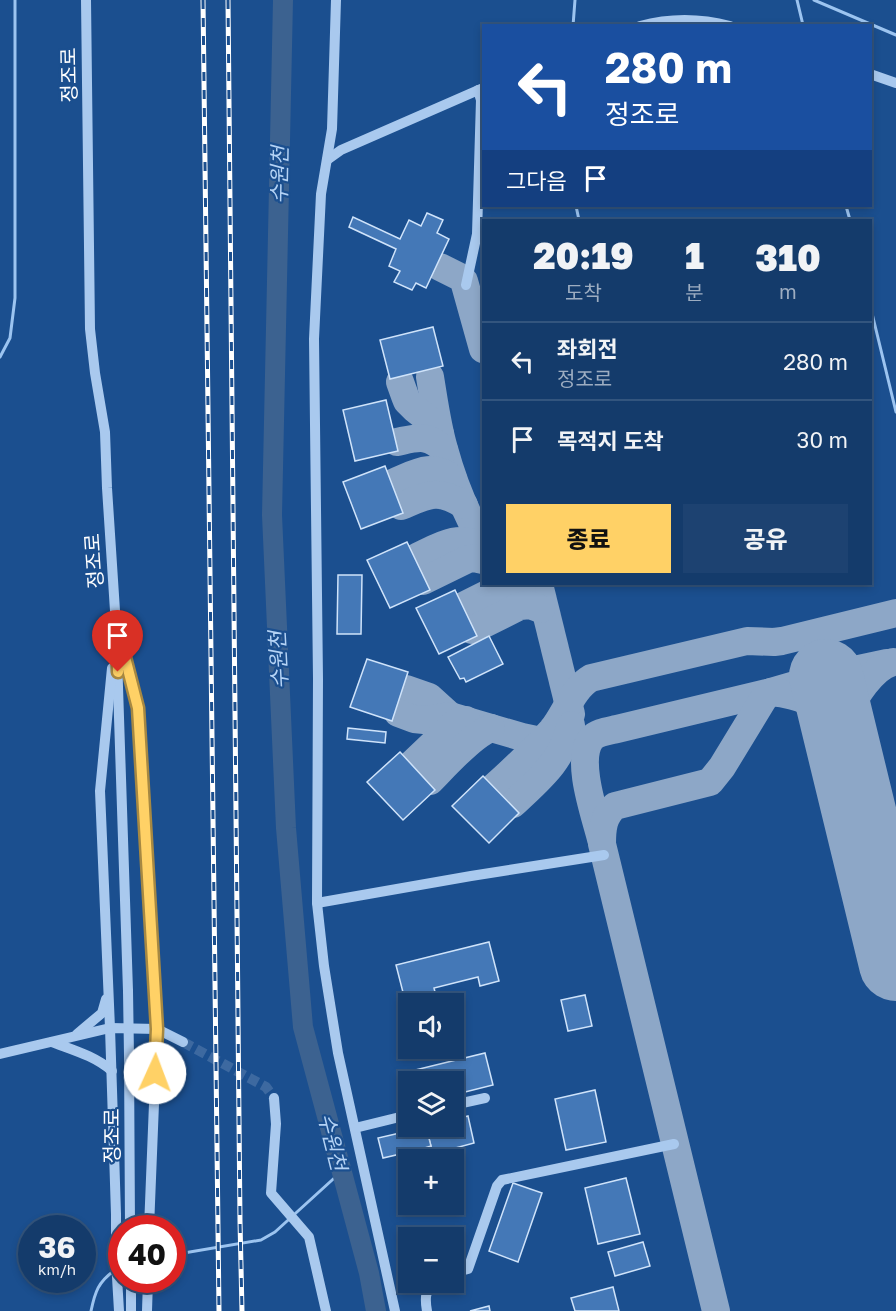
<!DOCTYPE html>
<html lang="ko">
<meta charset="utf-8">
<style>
body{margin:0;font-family:"Golos Text","Noto Sans KR",sans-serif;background:#1d4271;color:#f1f3f6;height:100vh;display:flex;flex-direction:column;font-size:22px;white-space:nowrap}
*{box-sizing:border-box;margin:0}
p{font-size:20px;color:#9dadc1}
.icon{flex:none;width:33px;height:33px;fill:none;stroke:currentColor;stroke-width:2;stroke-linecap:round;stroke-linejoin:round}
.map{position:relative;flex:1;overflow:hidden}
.details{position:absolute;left:482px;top:219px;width:390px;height:366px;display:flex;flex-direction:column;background:#143b6b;border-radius:0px;box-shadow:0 3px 9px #0003,0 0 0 2px #33557e}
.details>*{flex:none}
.banner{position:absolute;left:482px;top:24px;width:390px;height:183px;border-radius:0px;box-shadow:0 3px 9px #0003,0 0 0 2px #33557e;background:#1a4fa0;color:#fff;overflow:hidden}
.tools{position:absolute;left:398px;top:993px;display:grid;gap:12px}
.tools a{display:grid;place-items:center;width:66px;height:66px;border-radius:0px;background:#143b6b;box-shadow:0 3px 9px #0003,0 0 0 2px #33557e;font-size:30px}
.speed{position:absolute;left:18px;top:1215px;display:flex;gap:12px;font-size:30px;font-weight:700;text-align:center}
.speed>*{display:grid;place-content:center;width:78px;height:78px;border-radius:50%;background:#143b6b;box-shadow:0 3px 9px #0003,0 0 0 2px #33557e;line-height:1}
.speed small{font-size:15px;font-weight:400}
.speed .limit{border:9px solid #d22;background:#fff;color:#111}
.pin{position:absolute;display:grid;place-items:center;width:51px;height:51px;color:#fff;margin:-62px -26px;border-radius:50% 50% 50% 0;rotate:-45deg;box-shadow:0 0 6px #0007}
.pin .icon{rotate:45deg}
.me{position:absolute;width:66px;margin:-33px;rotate:2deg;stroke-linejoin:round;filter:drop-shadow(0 0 4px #0008)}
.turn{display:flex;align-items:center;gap:21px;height:126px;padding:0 24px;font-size:27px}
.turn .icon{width:78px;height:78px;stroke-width:2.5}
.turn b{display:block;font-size:42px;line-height:51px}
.then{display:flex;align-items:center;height:57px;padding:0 24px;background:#0003;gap:12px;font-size:22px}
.eta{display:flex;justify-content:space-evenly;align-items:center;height:102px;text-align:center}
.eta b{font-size:36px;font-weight:800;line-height:42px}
.action{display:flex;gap:12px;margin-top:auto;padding:12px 24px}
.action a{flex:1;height:69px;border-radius:0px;background:#ffd166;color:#111;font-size:24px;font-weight:800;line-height:69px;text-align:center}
.action a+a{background:#1d4271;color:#f1f3f6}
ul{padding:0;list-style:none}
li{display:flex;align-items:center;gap:18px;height:78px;padding:0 24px;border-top:2px solid #33557e}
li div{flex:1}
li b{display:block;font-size:22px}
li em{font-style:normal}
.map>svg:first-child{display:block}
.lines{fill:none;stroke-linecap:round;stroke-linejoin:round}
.stream{stroke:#9cc4f0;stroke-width:3}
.river{stroke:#3c6290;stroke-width:20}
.taxiway{stroke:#8da7c7;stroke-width:28}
.runway{stroke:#8da7c7;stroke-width:74}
.building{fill:#4478b7;stroke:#cfe3fa;stroke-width:1.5}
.minor-tunnel{stroke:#3d69a0;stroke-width:10;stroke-dasharray:10 5;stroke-linecap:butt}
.minor{stroke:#a9c9ee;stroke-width:10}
.rail-casing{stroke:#fff;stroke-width:5}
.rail{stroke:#1b4f8f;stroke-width:3;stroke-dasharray:9;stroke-linecap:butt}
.minor-bridge{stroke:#a9c9ee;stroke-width:10}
.route-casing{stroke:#a68842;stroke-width:15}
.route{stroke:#ffd166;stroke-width:10}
.labels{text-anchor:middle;stroke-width:4.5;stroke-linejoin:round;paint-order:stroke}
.street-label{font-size:20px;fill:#fff;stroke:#1b4f8f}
.water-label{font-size:21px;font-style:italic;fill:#b5d3f5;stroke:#1b4f8f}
</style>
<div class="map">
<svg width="896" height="1311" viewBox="0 0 896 1311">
<rect width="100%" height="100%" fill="#1b4f8f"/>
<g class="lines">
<!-- stream -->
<g class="stream">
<polyline points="797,0 803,25"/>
<polyline points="814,0 896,35"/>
<polyline points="573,26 575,0"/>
<polyline points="576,206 579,220"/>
<polyline points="846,206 850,220"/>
<polyline points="870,305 896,412"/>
<polyline points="0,357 10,338 15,298 15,0"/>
<polyline points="172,1255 261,1240 275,1232 342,1171"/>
<path d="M91,1311C95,1292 98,1282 115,1270"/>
</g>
<!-- river -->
<polyline class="river" points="283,0 272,515 286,828 303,1027 369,1273 376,1311"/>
<!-- taxiway -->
<g class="taxiway">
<polyline points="440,267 460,277 464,281 483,349"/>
<path d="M430,377C434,401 437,425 444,449C453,482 466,514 483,543"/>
<polyline points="400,382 405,396 407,401 415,409 430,421 440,434"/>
<path d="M397,442C416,438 428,433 444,450"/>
<path d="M392,483C415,474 430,461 453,479"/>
<path d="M401,506C428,495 437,488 464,505"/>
<path d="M413,559C437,548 457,532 483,547"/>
<polyline points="423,581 468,559 474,558 483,560"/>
<polyline points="539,584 571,714"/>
<polyline points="461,607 503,586 514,586 522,589"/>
<polyline points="472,630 520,606 530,605 541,609"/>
<polyline points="406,689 429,697 450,716"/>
<polyline points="398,713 414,719 424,720 450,716 522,737 541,741 558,741"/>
<polyline points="412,764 452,726 457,722 466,720"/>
<path d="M430,781C445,766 472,735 491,728"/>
<path d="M494,787C514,769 534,750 552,730C566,713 572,689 591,678L747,641L774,642L782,641L896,613"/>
<path d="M513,804C539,779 561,763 571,725"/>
<path d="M601,839C595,815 575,760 591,739C597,732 608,731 617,729L771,692L826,676L887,663"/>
<path d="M716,1311L602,844C602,829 603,816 615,806L710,782L722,767L764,698L771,692C800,695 822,703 838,727C850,707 869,668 893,662"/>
</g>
<!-- runway -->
<polyline class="runway" points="826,676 896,964"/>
</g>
<!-- building -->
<g class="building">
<polygon points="427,213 443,220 437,233 449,239 426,288 416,283 412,290 394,282 400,271 389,266 396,249 349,227 353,217 400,239 409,220 421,226"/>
<polygon points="433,327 443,366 390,379 380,340"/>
<polygon points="386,400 398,451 355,461 343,410"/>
<polygon points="385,466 403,513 361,529 343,482"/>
<polygon points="407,542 430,590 390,608 367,560"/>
<polygon points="338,575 362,575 361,634 337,634"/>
<polygon points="455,590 477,636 439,654 416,608"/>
<polygon points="489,636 503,664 466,682 464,678 460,679 448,657"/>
<polygon points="367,659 408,672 392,721 350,707"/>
<polygon points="348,728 386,732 385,743 347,739"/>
<polygon points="400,752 435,790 403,820 367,782"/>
<polygon points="483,776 519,813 489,843 452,806"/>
<polygon points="489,942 499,981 480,986 478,977 434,988 436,996 406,1004 396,965"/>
<polygon points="585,995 592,1026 568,1031 561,1000"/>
<polygon points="485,1053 493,1085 453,1095 453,1082 414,1082 411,1071"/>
<polygon points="595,1090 606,1142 566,1150 555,1099"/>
<polygon points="468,1116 474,1143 433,1154 426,1127 453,1126 453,1120"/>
<polygon points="426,1127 431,1146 418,1150 419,1154 410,1157 409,1152 383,1158 378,1138"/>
<polygon points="626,1178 640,1234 598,1244 585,1188"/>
<polygon points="513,1183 542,1193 518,1262 489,1251"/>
<polygon points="643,1242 650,1266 615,1276 608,1252"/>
<polygon points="613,1287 619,1311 575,1311 571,1298"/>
<polygon points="489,1306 490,1311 470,1311"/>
</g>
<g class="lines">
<!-- minor-tunnel -->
<polyline class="minor-tunnel" points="183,1042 266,1087 274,1098"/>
<!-- minor -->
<g class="minor">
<polyline points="86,0 90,329 95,373 105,432 107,488 116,626 128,991"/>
<polyline points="336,0 332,129 321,194 314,339 318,679 317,903 324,966 338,1053 395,1311"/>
<path d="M640,26C669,18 700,18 730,26"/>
<polyline points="870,74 896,83"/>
<polyline points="327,160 341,150 483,88"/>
<polyline points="466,285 477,234 481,100 478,90"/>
<polyline points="122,647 138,708 157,1029 149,1228"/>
<polyline points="112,668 100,791 110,1028 116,1214 116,1260 119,1311"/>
<polyline points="317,903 471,876 604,855"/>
<polyline points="77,1034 102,1013 106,999"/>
<path d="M52,1042C73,1050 95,1056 112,1071"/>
<polyline points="0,1054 110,1028 157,1029 183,1042"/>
<polyline points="129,1055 130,1228"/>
<polyline points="274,1098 276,1124 271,1193 309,1237 326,1311"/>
<polyline points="453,1105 485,1098"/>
<polyline points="355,1128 408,1115"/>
<polyline points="453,1273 468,1269 497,1186 502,1180 674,1144"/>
<polyline points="131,1280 131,1311"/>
<polyline points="147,1311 148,1280"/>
<path d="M427,1311C425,1300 425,1291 432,1282"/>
</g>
<defs>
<g id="rail">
<polyline points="203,0 219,1311"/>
<polyline points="228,0 240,1221 242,1311"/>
</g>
</defs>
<!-- rail casing -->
<use href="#rail" class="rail-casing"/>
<!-- rail -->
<use href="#rail" class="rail"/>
<!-- minor-bridge -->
<polyline class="minor-bridge" points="128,991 129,1055"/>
</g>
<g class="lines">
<defs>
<polyline id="route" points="118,672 117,626 138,708 157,1029 155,1073"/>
</defs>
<!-- route casing -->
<use href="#route" class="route-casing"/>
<!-- route -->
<use href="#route" class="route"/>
</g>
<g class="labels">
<!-- street labels -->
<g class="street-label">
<text transform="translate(69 75) rotate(-91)" y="7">정조로</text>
<text transform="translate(94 561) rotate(-94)" y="7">정조로</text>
<text transform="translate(112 1136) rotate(-90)" y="7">정조로</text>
</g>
<!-- water labels -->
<g class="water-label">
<text transform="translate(280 175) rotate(-89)" y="7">수원천</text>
<text transform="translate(279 660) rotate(-93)" y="7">수원천</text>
<text transform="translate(332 1142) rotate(76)" y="7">수원천</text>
</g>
</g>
</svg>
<div class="tools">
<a><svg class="icon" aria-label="sound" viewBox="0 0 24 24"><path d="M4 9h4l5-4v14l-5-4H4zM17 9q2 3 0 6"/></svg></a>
<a><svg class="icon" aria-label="layers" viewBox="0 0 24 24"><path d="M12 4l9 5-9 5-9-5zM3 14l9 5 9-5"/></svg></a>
<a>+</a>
<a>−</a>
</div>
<div class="speed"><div>36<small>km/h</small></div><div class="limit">40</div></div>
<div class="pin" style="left:118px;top:672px;background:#d93025"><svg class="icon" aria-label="arrive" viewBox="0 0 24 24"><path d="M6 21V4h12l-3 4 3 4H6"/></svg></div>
<svg class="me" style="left:155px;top:1073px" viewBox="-20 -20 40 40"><circle r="19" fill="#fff"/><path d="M0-13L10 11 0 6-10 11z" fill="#ffd166"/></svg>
<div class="banner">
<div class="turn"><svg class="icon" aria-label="left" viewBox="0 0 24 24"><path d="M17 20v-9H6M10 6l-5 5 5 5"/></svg><div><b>280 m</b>정조로</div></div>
<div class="then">그다음<svg class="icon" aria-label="arrive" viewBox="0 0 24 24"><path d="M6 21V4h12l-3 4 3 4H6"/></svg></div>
</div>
<section class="details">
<div class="eta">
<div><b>20:19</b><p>도착</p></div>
<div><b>1</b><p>분</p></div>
<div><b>310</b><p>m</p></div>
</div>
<ul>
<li><svg class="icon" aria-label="left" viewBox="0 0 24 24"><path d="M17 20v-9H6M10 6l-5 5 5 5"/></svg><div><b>좌회전</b><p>정조로</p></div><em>280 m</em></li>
<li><svg class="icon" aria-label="arrive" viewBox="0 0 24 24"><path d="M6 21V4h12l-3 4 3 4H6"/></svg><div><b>목적지 도착</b></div><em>30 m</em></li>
</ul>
<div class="action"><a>종료</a><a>공유</a></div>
</section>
</div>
